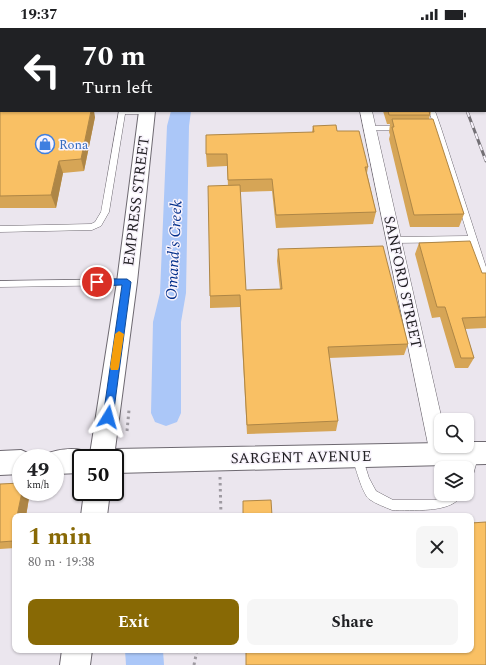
<!DOCTYPE html>
<meta charset="utf-8">
<style>
body{margin:0;font-family:Spectral,serif;background:#f6f6f6;color:#202124;height:100vh;display:flex;flex-direction:column;font-size:15px;white-space:nowrap}
*{box-sizing:border-box;margin:0}
p{font-size:13px;color:#757577}
.icon{flex:none;width:22px;height:22px;fill:none;stroke:currentColor;stroke-width:2;stroke-linecap:round;stroke-linejoin:round}
.map{position:relative;flex:1;overflow:hidden}
.side{position:absolute;left:12px;top:485px;width:462px;height:140px;display:flex;flex-direction:column;background:#fff;border-radius:8px;box-shadow:0 1px 3px #0004}
.side>*{flex:none}
.hud{position:absolute;left:0px;top:0px;width:486px;height:84px;box-shadow:0 1px 3px #0004;background:#202124;color:#fff;overflow:hidden}
.fabs{position:absolute;left:434px;top:385px;display:grid;gap:8px}
.fabs a{display:grid;place-items:center;width:40px;height:40px;border-radius:8px;background:#fff;box-shadow:0 1px 3px #0004;font-size:20px}
.speed{position:absolute;left:12px;top:421px;display:flex;gap:8px;font-size:20px;font-weight:700;text-align:center}
.speed>*{display:grid;place-content:center;width:52px;height:52px;border-radius:50%;background:#fff;box-shadow:0 1px 3px #0004;line-height:1}
.speed small{font-size:10px;font-weight:400}
.speed .limit{border:2px solid #111;border-radius:6px;background:#fff;color:#111}
.pin{position:absolute;display:grid;place-items:center;width:34px;height:34px;color:#fff;margin:-17px;border:2px solid #fff;border-radius:50%;box-shadow:0 1px 4px #0007}
.me{position:absolute;width:44px;margin:-22px;rotate:8deg;stroke-linejoin:round;filter:drop-shadow(0 0 3px #0008)}
.turn{display:flex;align-items:center;gap:14px;height:84px;padding:0 16px;font-size:18px}
.turn .icon{width:52px;height:52px;stroke-width:2.5}
.turn b{display:block;font-size:28px;line-height:34px}
.round{display:grid;place-items:center;flex:none;width:42px;height:42px;border-radius:8px;background:#f6f6f6}
.headline{display:flex;align-items:center;justify-content:space-between;height:68px;padding:0 16px}
h1{font-size:24px;font-weight:700;line-height:30px;color:#886905}
.button{display:flex;gap:8px;margin-top:auto;padding:8px 16px}
.button a{flex:1;height:46px;border-radius:8px;background:#886905;color:#fff;font-size:16px;font-weight:700;line-height:46px;text-align:center}
.button a+a{background:#f6f6f6;color:#202124}
.status{display:flex;justify-content:space-between;align-items:center;height:28px;padding:0 20px;background:#fff;direction:ltr}
.status svg{height:11px;fill:currentColor}
.map>svg:first-child{display:block}
.lines{fill:none;stroke-linecap:round;stroke-linejoin:round}
.river{fill:#abc7f8;fill-rule:evenodd}
.lane-casing{stroke:#6e6971;stroke-width:1}
.street-casing{stroke:#6e6971;stroke-width:1}
.secondary-casing{stroke:#6e6971;stroke-width:2}
.path-far1{stroke:#9e9aa1;stroke-width:2;stroke-dasharray:1.5 2;stroke-linecap:butt}
.path{stroke:#9e9aa1;stroke-width:3;stroke-dasharray:2.5 3.5;stroke-linecap:butt}
.lane{fill:#fff;fill-rule:evenodd}
.street{fill:#fff;fill-rule:evenodd}
.secondary{fill:#fff;fill-rule:evenodd}
.rail-casing{stroke:#737075;stroke-width:3}
.rail{stroke:#f8f3fc;stroke-width:2;stroke-dasharray:6;stroke-linecap:butt}
.wall{fill:#d6a556}
.shaded-wall{fill:#ae8646}
.building{fill:#f9c064;stroke:#ae8646}
.route{fill:#1a73e8;stroke:#114b97}
.slow{fill:#f59e0b}
.labels{text-anchor:middle;stroke-width:3;stroke-linejoin:round;paint-order:stroke}
.far-shop-label{font-size:13px;fill:#366cbe;stroke:#f8f3fc;text-anchor:start}
.street-label{font-size:15px;fill:#222024;stroke:#f8f3fc}
.water-label{font-size:16px;font-style:italic;fill:#04308b;stroke:#f8f3fc}
</style>
<div class="status"><b>19:37</b><svg viewBox="0 0 49 12"><path d="M0 12V9h3v3zM5 12V6h3v6zM10 12V3h3v9zM15 12V0h3v12zM26 1h20v11H26zM47 4h2v5h-2z"/></svg></div>
<div class="map">
<svg width="486" height="637" viewBox="0 0 486 637">
<rect width="100%" height="100%" fill="#ebe6ee"/>
<g class="lines">
<!-- river -->
<g class="river">
<rect x="177" y="0" width="18" height="1"/>
<polygon points="171,83 191,83 189,98 186,265 181,294 181,385 177,394 166,398 155,394 151,385 153,294 160,265 167,98"/>
<polygon points="125,622 163,622 164,637 126,637"/>
</g>
<defs>
<g id="lane">
<polygon points="119,83 150,84 147,86 125,86 109,184 101,198 92,202 0,204 0,198 91,196 95,194 101,184"/>
<polygon points="429,83 435,83 441,100 486,239 486,252 482,251 481,249 470,214 393,215 389,212 393,209 468,208 435,102 425,102 422,100 425,98 434,98"/>
<polygon points="367,98 402,98 405,100 402,102 369,102 366,100"/>
<polygon points="127,251 131,254 127,257 0,259 0,253"/>
<polygon points="474,420 478,422 479,425 472,451 471,454 467,456 467,440 465,440 470,422"/>
<path d="M357,423L361,425L369,450L376,463L393,472H435L450,466H462C454,486 410,482 392,482C385,479 376,476 369,471C362,465 355,438 352,428L353,425Z"/>
</g>
<g id="street">
<rect x="343" y="0" width="10" height="1"/>
<polygon points="360,83 372,83 442,392 441,418 448,418 450,426 447,432 440,435 433,432 430,426"/>
</g>
<g id="secondary">
<rect x="150" y="0" width="14" height="1"/>
<path d="M139,83H155L137,254L115,421L441,415V418H467V414H486V436L115,445V430H81V445L55,446V430H44L46,426C58,421 79,418 90,426L117,254Z"/>
<polygon points="21,422 30,426 32,430 21,430 21,446 0,447 0,423"/>
<polygon points="84,464 110,464 107,488 81,488"/>
<polygon points="62,622 92,622 90,637 60,637"/>
</g>
</defs>
<!-- lane casing -->
<use href="#lane" class="lane-casing"/>
<!-- street casing -->
<use href="#street" class="street-casing"/>
<!-- secondary casing -->
<use href="#secondary" class="secondary-casing"/>
<!-- path-far1 -->
<polyline class="path-far1" points="485,12 486,14"/>
<!-- path -->
<g class="path">
<polyline points="127,403 129,382"/>
<polyline points="220,449 221,488"/>
<polyline points="118,464 118,460 124,456"/>
<polyline points="194,637 197,622"/>
</g>
<!-- lane -->
<use href="#lane" class="lane"/>
<!-- street -->
<use href="#street" class="street"/>
<!-- secondary -->
<use href="#secondary" class="secondary"/>
<defs>
<g id="rail">
<polyline points="485,31 486,33"/>
<polyline points="485,72 486,74"/>
<polyline points="467,83 486,133"/>
</g>
</defs>
<!-- rail casing -->
<use href="#rail" class="rail-casing"/>
<!-- rail -->
<use href="#rail" class="rail"/>
</g>
<!-- wall -->
<g class="wall">
<polygon points="0,77 95,89 84,143 63,145 56,180 0,180"/>
<polygon points="383,83 431,83 429,91 464,186 459,199 410,199 389,111 390,107 389,104 390,96 387,96"/>
<polygon points="313,98 337,103 368,139 367,145 376,184 373,196 276,200 272,163 240,164 246,262 280,261 277,233 278,221 408,316 404,327 329,330 338,393 336,403 247,406 240,279 210,280 210,268 228,158 227,138 207,139 206,126 312,104"/>
<polygon points="419,215 482,245 486,245 486,300 465,301 474,330 468,340 455,340 440,289 432,290 415,226"/>
<polygon points="0,456 21,464 30,464 26,488 15,488 15,520 0,521"/>
</g>
<!-- shaded-wall -->
<g class="shaded-wall">
<polygon points="91,83 94,83 95,89 84,143 81,131"/>
<polygon points="59,133 63,145 56,180 51,167"/>
<polygon points="22,464 30,464 26,488 17,488"/>
<polygon points="15,500 15,516 13,513"/>
</g>
<!-- building -->
<g class="building">
<polygon points="204,0 242,0 243,1 204,1"/>
<polygon points="280,0 319,0 319,1 281,1"/>
<rect x="368" y="0" width="43" height="1"/>
<polygon points="0,77 1,77 1,83 91,83 81,131 59,133 51,167 0,168"/>
<polygon points="388,83 429,83 430,87 389,87"/>
<polygon points="392,91 433,91 464,186 414,187 392,99 394,99"/>
<polygon points="336,97 337,103 359,103 368,139 365,139 376,184 276,187 272,151 228,152 227,126 206,126 206,107 314,104 313,98"/>
<polygon points="240,157 246,262 282,261 278,221 383,218 408,316 328,319 338,393 247,397 240,267 210,268 208,158"/>
<polygon points="470,213 482,245 486,245 486,289 462,290 474,330 461,330 445,279 437,279 419,215"/>
<polygon points="21,455 21,464 22,464 17,488 15,488 15,500 13,513 0,514 0,456"/>
<polygon points="271,472 272,488 243,488 243,473"/>
<polygon points="486,494 486,637 246,637 246,622 471,622 471,495"/>
</g>
<!-- route -->
<polygon class="route" points="97,251 127,251 131,254 113,389 111,392 108,393 104,392 103,389 122,257 97,258 93,254"/>
<!-- slow -->
<polygon class="slow" points="119,303 124,306 119,339 118,342 111,342 110,339 115,306"/>
<!-- icons -->
<defs>
<symbol id="shop-ring" viewBox="-11 -11 22 22"><circle r="9.5" fill="#f8f3fc" stroke="#3f7fe0" stroke-width="1.5"/><path d="M-5-2.5h2.3a2.7 3.5 0 0 1 5.4 0H5L5.5 6h-11ZM-1.5-2.5h3a1.5 2.3 0 0 0-3 0Z" fill="#3f7fe0"/></symbol>
</defs>
<g fill-rule="evenodd">
<use href="#shop-ring" x="34" y="105" width="22" height="22"/>
</g>
<g class="labels">
<!-- far-shop labels -->
<g class="far-shop-label">
<text x="59" y="121">Rona</text>
</g>
<!-- street labels -->
<g class="street-label">
<text transform="translate(136 173) rotate(-83)" y="5">EMPRESS STREET</text>
<text transform="translate(403 254) rotate(78)" y="5">SANFORD STREET</text>
<text transform="translate(301 429) rotate(-1)" y="5">SARGENT AVENUE</text>
</g>
<!-- water labels -->
<g class="water-label">
<text transform="translate(173 222) rotate(-87)" y="6">Omand's Creek</text>
</g>
</g>
</svg>
<div class="fabs">
<a><svg class="icon" aria-label="search" viewBox="0 0 24 24"><circle cx="10" cy="10" r="6"/><path d="M15 15l6 6"/></svg></a>
<a><svg class="icon" aria-label="layers" viewBox="0 0 24 24"><path d="M12 4l9 5-9 5-9-5zM3 14l9 5 9-5"/></svg></a>
</div>
<div class="speed"><div>49<small>km/h</small></div><div class="limit">50</div></div>
<div class="pin" style="left:97px;top:254px;background:#d93025"><svg class="icon" aria-label="arrive" viewBox="0 0 24 24"><path d="M6 21V4h12l-3 4 3 4H6"/></svg></div>
<svg class="me" style="left:108px;top:389px" viewBox="-20 -20 40 40"><path d="M0-17L14 15 0 8-14 15z" fill="#1a73e8" stroke="#fff" stroke-width="4"/></svg>
<div class="hud">
<div class="turn"><svg class="icon" aria-label="left" viewBox="0 0 24 24"><path d="M17 20v-9H6M10 6l-5 5 5 5"/></svg><div><b>70 m</b>Turn left</div></div>
</div>
<section class="side">
<div class="headline"><div><h1>1 min</h1><p>80 m · 19:38</p></div><a class="round"><svg class="icon" aria-label="close" viewBox="0 0 24 24"><path d="M6 6l12 12M18 6L6 18"/></svg></a></div>
<div class="button"><a>Exit</a><a>Share</a></div>
</section>
</div>
